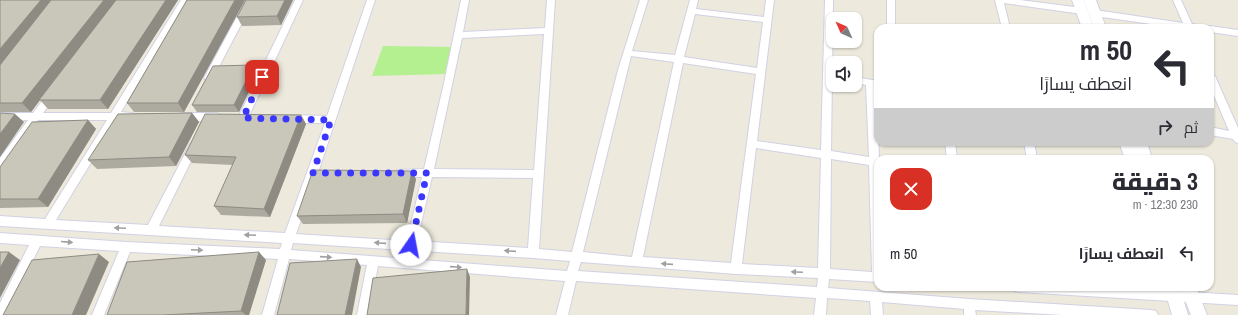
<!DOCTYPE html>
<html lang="ar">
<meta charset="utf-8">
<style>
body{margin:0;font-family:"Archivo Narrow",Cairo,sans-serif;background:#f2f2f3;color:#2b2b33;direction:rtl;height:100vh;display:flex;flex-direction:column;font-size:15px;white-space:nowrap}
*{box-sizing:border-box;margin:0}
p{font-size:13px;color:#7c7c81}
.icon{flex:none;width:22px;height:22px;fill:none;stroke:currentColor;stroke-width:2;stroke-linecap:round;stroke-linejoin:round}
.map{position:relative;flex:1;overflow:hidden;direction:ltr}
.drawer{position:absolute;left:874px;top:155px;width:340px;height:136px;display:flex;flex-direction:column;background:#fff;border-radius:12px;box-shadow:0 1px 3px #0004;direction:rtl}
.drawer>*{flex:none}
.top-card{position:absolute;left:874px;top:24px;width:340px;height:122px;border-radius:12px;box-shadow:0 1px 3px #0004;direction:rtl;background:#fff;color:#2b2b33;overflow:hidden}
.needle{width:26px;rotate:315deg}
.controls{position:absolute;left:826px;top:12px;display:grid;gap:8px}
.controls a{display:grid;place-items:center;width:36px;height:36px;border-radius:8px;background:#fff;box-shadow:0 1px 3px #0004;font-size:20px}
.pin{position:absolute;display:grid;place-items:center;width:34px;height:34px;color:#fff;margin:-17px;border-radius:8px;box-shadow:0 2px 6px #0006}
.me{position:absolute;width:44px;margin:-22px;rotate:12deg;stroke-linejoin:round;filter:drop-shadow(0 0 3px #0008)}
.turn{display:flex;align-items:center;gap:14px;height:84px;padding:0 16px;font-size:18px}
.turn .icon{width:52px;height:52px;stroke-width:2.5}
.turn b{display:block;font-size:28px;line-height:34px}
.then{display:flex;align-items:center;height:38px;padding:0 16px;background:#0003;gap:8px;font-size:15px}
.round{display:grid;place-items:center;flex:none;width:42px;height:42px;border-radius:12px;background:#f2f2f3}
.summary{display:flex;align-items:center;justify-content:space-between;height:68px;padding:0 16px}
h1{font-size:24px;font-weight:800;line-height:30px}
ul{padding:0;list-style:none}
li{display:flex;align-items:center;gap:12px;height:60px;padding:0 16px}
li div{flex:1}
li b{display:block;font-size:15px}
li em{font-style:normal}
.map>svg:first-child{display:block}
.pitch{fill:#b4ef90}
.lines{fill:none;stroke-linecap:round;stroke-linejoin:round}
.street-casing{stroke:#d1d1e4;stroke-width:2}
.secondary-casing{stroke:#d1d1e4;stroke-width:2}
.street{fill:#fff;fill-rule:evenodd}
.secondary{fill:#fff;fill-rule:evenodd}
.wall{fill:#adaba0}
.shaded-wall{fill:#8d8b82}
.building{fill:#c9c7ba;stroke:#8d8b82}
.oneway{fill:#a0a0a0}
.route{stroke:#3b37ff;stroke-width:7;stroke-dasharray:0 12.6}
</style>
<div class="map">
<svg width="1238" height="315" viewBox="0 0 1238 315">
<rect width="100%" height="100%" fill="#ede9dc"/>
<!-- pitch -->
<polygon class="pitch" points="383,46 455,47 447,74 372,76"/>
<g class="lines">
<defs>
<g id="street">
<path d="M181,0H189L121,112L132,113L134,116L132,119L117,120L56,220L148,225L190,144H196L198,147L159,226L285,233L325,123H291L286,119L291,115L327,116L367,0H375L318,173L296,234L407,241L422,177L397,176L396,173L397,170L424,169L444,83L461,0H469L463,32L545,28L547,0H555L539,249L572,252L618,70L640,0H648L632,51L675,55L690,0H698L696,9L764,17L766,0H774L757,141L821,150L825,0H833L831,151L869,157L866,85L855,83V77L878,81V87H876L879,158L881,159H878V282L829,279L828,288L969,299L1152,310L1156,311L1158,315H1062L975,310L976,315H964V309L882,302L883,315H871L870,301L827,298L826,315H814L816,298L576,281L568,315H556L565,281L378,266L369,315H357L367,265L289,259L274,315H262L278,259L130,252L104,315H92L119,251L40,246L6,315H0V303L29,245L0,243V233L126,242L280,249L282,243L0,226V216L45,219L107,120H38L4,169L0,170V158L28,120L0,121V113H33L49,92L52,91L57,94L43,113H111ZM695,14L763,22L757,68L684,57ZM544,34L534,170L434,169L462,38ZM631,56L674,62L632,257L583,252ZM683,63L756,74L731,263L643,257ZM756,148L821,158L818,268L742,264ZM831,159L869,165L872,272L830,269ZM432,177L533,178L528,248L417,241ZM293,243L533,258L570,261L567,271L291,250ZM581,262L736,274L818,278L817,287L578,271Z"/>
<polygon points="246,0 254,0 212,80 206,80 204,78"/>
<polygon points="295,0 303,0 248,118 243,122 240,121 238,118"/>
<rect x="887" y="0" width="8" height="28"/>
<polygon points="995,0 1020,0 1082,8 1086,11 1082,14 1004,3 1010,28 1002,28"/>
<polygon points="1173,0 1181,0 1192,24 1202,26 1203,28 1179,28 1095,16 1091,13 1095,10 1183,23"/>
<polygon points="1210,26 1238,30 1238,36 1210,32 1210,28 1206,28"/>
<polygon points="1210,73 1215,76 1238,128 1238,143 1235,142 1233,139 1210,135 1210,127 1229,131 1210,86"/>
<polygon points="181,113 217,113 222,117 217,121 181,121 176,117"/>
<polygon points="945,142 955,142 957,159 947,159"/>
<polygon points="1024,142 1034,142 1037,159 1027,159"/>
<polygon points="1013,287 1108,287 1238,295 1238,305 1019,292 1015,291"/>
</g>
<g id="secondary">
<polygon points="1072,0 1084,0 1094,28 1082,28"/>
<polygon points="1084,0 1096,0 1106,28 1094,28"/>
<polygon points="1119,142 1133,142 1134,145 1133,142 1147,142 1152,159 1125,159"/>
<polygon points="1164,287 1196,287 1207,315 1191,315 1180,288 1188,315 1172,315"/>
</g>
</defs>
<!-- street casing -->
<use href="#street" class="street-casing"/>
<!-- secondary casing -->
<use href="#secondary" class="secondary-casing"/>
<!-- street -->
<use href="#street" class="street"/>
<!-- secondary -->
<use href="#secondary" class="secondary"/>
</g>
<!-- wall -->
<g class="wall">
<polygon points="0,0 178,0 108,109 48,109 40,100 31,112 0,112"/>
<polygon points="187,0 245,0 184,112 134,112 127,103"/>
<polygon points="246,0 293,0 281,25 242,26 237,17"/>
<polygon points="258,73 239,112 197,112 192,105"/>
<polygon points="192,113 199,122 176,166 97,169 88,160"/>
<polygon points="301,115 306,124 270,217 221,215 214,206 233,165 192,163 185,155"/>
<polygon points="88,120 96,129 48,207 0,208 0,167"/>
<polygon points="416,179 407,223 303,224 297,216"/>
<polygon points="266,260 249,315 107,315"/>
</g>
<!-- shaded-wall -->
<g class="shaded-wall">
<polygon points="41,0 56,0 0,69 0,49"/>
<polygon points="104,0 118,0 39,100 40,100 31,112 22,103"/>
<polygon points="166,0 178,0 108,109 100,100"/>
<polygon points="235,0 245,0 184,112 178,103"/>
<polygon points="285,0 293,0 281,25 277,16"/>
<polygon points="254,65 258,73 239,112 234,105"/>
<polygon points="192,113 199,122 176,166 169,157"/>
<polygon points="15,114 24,122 0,157 0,134"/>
<polygon points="301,115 306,124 270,217 264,209"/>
<polygon points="88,120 96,129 48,207 38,199"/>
<polygon points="412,171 416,179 407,223 403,214"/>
<polygon points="9,252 20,260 0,298 0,268"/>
<polygon points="259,252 266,260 249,315 246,315 241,311"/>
<polygon points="99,254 109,262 86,315 72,315"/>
<polygon points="357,259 361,267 352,315 345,315"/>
<polygon points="467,269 470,277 469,315 466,315"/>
</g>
<!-- building -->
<g class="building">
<polygon points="0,0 41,0 0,49"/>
<polygon points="51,0 104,0 22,103 0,103 0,65"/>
<polygon points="116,0 166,0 100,100 39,100"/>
<polygon points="187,0 235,0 178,103 127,103"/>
<polygon points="246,0 285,0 277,16 237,17"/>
<polygon points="254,65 234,105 192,105 213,66"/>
<polygon points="0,113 15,114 0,134"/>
<polygon points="192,113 169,157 88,160 118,114"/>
<polygon points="205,114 301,115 264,209 214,206 236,157 185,155"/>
<polygon points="88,120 38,199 0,199 0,167 32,122"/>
<polygon points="313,170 412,171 403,214 297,216"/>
<polygon points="0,252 9,252 0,268"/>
<polygon points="259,252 241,311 163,315 107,315 127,262"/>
<polygon points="99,254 72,315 3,315 32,260"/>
<polygon points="357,259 345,315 277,315 290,263"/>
<polygon points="467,269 466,315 367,315 373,278"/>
</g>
<!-- one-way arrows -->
<defs><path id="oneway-solid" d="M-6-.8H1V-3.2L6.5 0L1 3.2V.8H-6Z"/></defs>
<g class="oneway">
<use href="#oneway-solid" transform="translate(120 228) rotate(-177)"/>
<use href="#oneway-solid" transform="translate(250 235) rotate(-177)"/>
<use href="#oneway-solid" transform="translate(67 242) rotate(5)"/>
<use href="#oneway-solid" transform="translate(380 243) rotate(-176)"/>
<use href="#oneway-solid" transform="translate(197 250) rotate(3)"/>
<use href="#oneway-solid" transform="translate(510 251) rotate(-176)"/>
<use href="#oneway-solid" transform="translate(326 257) rotate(4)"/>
<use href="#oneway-solid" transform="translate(667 264) rotate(-176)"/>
<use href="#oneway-solid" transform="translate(456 267) rotate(4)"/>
<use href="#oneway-solid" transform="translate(797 272) rotate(-177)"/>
</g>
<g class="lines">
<!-- route -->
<polyline class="route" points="262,77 243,118 331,120 313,173 427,173 411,245"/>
</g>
</svg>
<div class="controls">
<a><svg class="needle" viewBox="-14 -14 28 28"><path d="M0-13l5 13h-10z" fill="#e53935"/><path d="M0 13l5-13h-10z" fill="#7c7c81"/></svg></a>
<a><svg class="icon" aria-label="sound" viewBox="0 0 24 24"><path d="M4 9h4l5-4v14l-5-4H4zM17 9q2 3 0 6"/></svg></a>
</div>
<div class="pin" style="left:262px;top:77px;background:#d93025"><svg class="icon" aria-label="arrive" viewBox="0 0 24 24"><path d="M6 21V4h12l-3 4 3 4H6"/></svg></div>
<svg class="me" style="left:411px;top:245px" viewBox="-20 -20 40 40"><circle r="19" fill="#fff"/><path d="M0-13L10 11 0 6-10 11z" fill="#3b37ff"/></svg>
<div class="top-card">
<div class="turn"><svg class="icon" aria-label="left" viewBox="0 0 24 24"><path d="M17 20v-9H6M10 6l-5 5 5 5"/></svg><div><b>50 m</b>انعطف يسارًا</div></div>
<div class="then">ثم<svg class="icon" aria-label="right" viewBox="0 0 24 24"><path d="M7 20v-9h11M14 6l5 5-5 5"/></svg></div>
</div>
<section class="drawer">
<div class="summary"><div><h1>3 دقيقة</h1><p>230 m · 12:30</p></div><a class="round" style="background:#d93025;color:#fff"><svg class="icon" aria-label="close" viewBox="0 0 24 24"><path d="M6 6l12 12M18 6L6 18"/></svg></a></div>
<ul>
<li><svg class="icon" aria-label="left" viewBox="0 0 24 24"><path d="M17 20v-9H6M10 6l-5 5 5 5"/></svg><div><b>انعطف يسارًا</b></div><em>50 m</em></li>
</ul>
</section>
</div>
